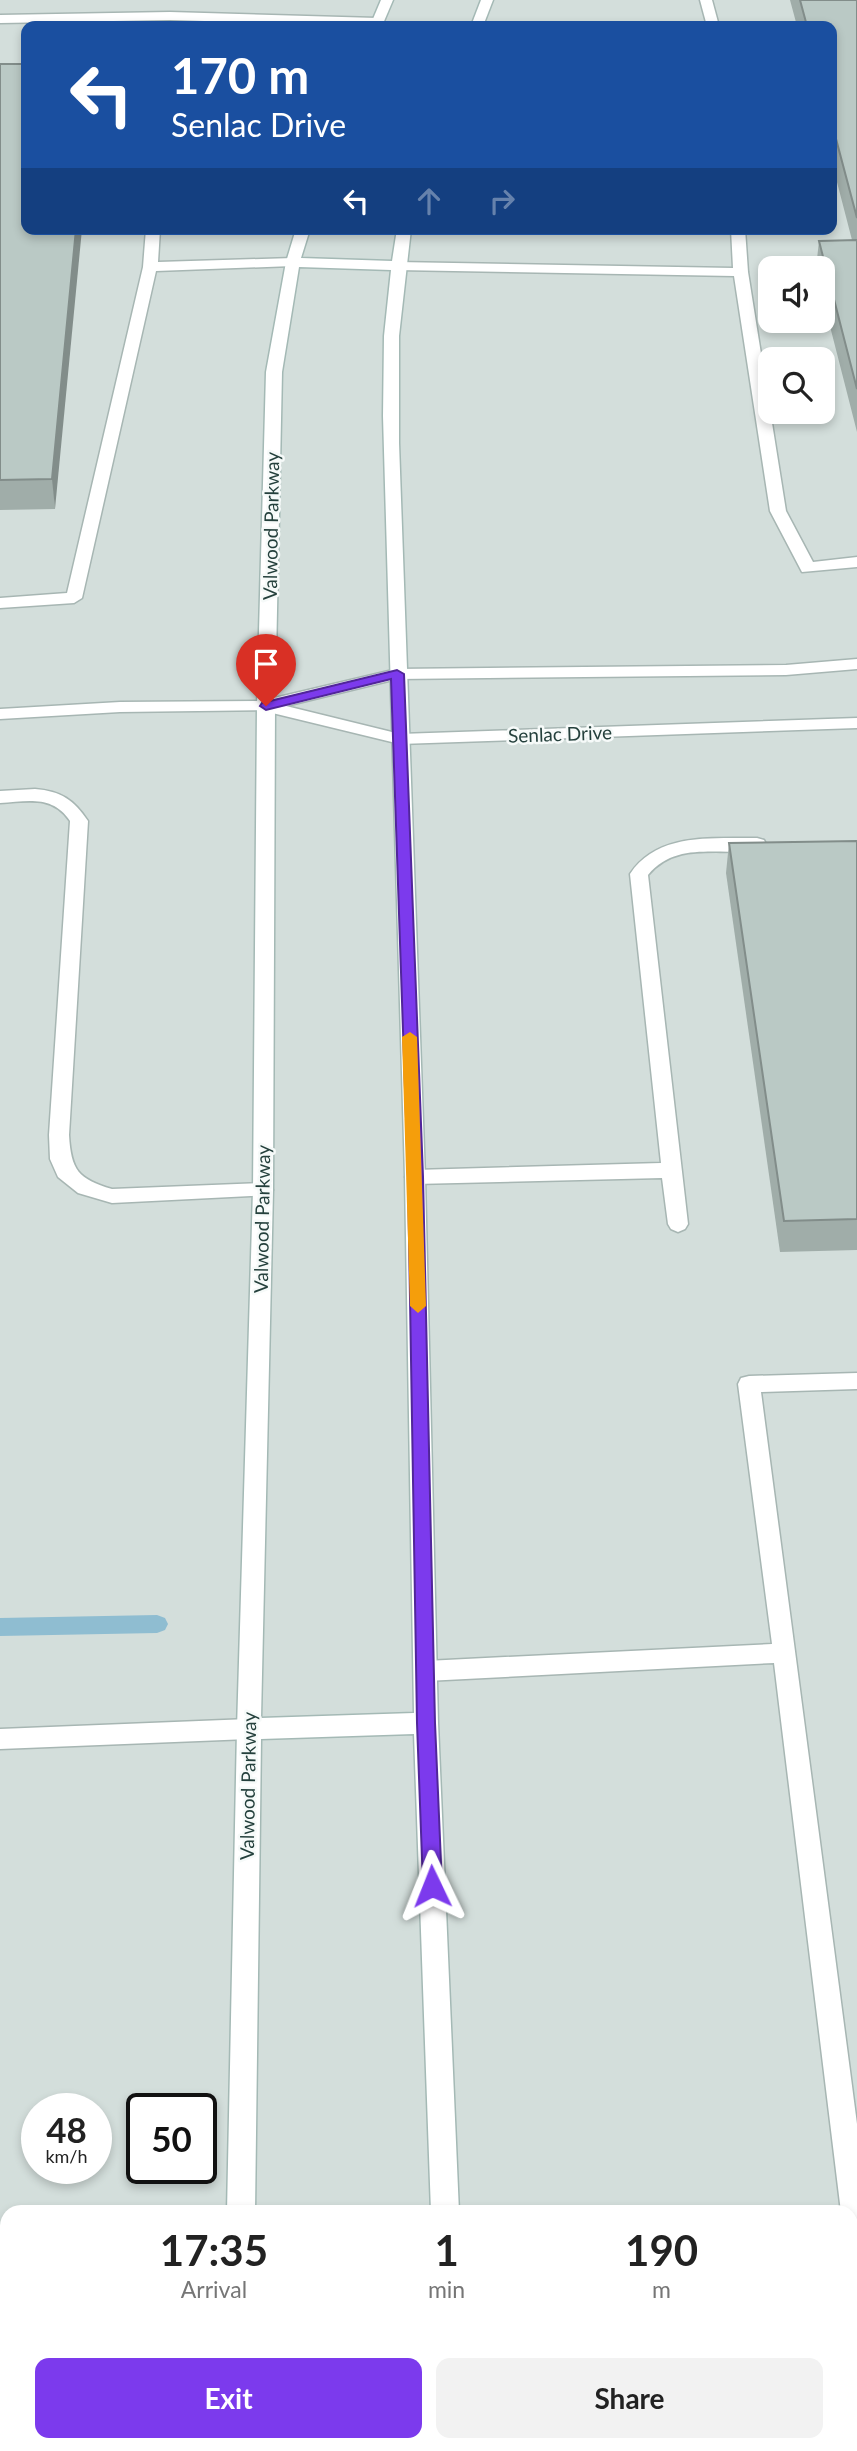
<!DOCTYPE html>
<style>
body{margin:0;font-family:Lato,sans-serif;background:#f2f2f2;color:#222;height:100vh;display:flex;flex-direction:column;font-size:26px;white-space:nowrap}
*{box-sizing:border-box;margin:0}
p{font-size:23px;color:#767676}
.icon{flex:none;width:38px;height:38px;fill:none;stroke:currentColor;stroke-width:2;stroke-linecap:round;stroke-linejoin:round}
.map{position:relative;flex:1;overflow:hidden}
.side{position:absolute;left:0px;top:2205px;width:858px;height:247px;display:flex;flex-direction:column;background:#fff;border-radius:21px 21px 0 0;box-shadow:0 4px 10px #0003}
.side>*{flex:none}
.guide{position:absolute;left:21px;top:21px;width:816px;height:214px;border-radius:14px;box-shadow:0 4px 10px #0003;background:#1a4fa0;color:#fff;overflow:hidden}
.fabs{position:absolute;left:758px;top:256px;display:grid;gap:14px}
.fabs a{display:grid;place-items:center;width:77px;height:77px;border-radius:14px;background:#fff;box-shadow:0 4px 10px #0003;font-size:35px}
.speed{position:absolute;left:21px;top:2093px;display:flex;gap:14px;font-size:35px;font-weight:700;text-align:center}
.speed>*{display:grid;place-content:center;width:91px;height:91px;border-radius:50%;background:#fff;box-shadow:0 4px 10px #0003;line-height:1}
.speed small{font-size:18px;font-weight:400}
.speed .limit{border:4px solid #111;border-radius:10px;background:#fff;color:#111}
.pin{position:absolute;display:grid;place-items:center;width:60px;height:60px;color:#fff;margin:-72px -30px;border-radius:50% 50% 50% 0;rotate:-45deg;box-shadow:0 0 7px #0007}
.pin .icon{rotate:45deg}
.me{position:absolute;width:77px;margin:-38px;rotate:358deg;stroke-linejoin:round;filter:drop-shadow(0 0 5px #0008)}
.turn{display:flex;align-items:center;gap:24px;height:147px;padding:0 35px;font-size:32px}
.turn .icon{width:91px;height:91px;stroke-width:2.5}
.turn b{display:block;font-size:49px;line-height:60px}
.lanes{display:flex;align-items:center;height:66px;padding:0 35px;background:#0003;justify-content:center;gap:35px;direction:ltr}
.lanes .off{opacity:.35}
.eta{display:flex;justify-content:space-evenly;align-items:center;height:119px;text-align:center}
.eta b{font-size:42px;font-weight:700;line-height:49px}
.action{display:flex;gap:14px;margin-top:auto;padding:14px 35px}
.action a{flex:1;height:80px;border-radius:14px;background:#7c3aed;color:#fff;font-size:28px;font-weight:700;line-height:80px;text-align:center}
.action a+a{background:#f2f2f2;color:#222}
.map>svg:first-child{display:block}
.built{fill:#d3dedb;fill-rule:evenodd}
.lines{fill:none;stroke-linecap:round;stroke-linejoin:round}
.stream{fill:#8fbdd1;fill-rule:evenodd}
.service-casing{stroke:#a7b6b3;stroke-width:3}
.minor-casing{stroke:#a7b6b3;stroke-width:3}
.tertiary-casing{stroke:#a7b6b3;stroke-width:3}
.secondary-casing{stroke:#a4b9b5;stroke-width:3}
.service{fill:#fff;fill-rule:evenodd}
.minor{fill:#fff;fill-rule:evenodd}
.tertiary{fill:#fff;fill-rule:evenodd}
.secondary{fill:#fff;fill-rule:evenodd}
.wall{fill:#a0ada9}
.shaded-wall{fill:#828d8a}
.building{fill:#bac9c5;stroke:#828d8a;stroke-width:2}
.route{fill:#7c3aed;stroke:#51269a;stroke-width:2}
.slow{fill:#f59e0b}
.labels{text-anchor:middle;stroke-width:5;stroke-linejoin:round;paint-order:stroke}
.street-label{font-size:19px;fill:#24403c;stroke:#f6faf9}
</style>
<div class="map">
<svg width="857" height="2451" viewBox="0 0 857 2451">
<rect width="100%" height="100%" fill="#e5eeeb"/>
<!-- built -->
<path class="built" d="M0,0H857V2451H0ZM26,26H831V229H26ZM770,268H822V320H770ZM770,359H822V411H770ZM37,2109H96V2168H37ZM142,2109H201V2168H142ZM7,2212H850V2445H7Z"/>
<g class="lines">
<!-- stream -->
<polygon class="stream" points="157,1615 165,1618 168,1624 165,1630 157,1633 0,1636 0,1618"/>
<defs>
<g id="service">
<polygon points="700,0 712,0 719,26 707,26"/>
<polygon points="170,12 377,18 383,22 377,26 170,20 0,23 0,15"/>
<polygon points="146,229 160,229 158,262 293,258 300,262 293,266 156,271 82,598 74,603 0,608 0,598 67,593 143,267"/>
<polygon points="731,229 745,229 748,272 786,511 813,562 857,557 857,567 802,572 770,511 734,276 397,270 390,266 397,262 733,268"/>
<path d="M35,789C61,791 74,800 88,821L69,1135C71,1170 78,1179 112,1189L263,1183L270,1185L273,1190L270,1195L112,1203L78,1193L58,1177L50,1159L49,1135L70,821C53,795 28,801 0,803V791Z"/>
<path d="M757,838L764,840L766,844L764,848C724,859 679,838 648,875L688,1224L685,1229L678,1232L671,1229L668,1224L662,1178L415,1184L408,1182L405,1177L408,1172L415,1170L661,1163L630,874C658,832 712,839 757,838Z"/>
<polygon points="857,1373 857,1389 761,1392 857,2124 857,2246 850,2244 850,2212 841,2212 774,1663 426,1681 418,1678 414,1671 418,1664 426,1661 772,1644 738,1384 741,1378 749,1376"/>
<polygon points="249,1719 258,1722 261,1729 258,1736 249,1739 0,1749 0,1729"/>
</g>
<polygon id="minor" points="266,701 272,702 275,706 272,710 120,712 0,719 0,709 120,702"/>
<polygon id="tertiary" points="857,659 857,669 786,675 397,679 286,706 400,734 857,718 857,728 400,744 260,710 257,706 266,700 397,669 786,665"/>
<g id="secondary">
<polygon points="381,0 393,0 382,26 370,26"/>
<polygon points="481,0 493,0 483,26 471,26"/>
<path d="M296,229H310L301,258L392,261L397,229H411L399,336V443L425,1177L438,1723L459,2212H431L414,1734L261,1739L255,2212H227L237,1729L253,1190L257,706L266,372L286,262ZM299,267L391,270L384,336L383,416L405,1177L414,1713L261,1718L273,1190L275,706L282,372Z"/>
<rect x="222" y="2445" width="30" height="6"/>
<polygon points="439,2445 469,2445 470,2451 440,2451"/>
</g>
</defs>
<!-- service casing -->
<use href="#service" class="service-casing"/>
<!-- minor casing -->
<use href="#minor" class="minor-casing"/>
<!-- tertiary casing -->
<use href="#tertiary" class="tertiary-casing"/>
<!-- secondary casing -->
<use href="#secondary" class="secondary-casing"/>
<!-- service -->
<use href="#service" class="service"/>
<!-- minor -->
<use href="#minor" class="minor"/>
<!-- tertiary -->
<use href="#tertiary" class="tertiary"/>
<!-- secondary -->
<use href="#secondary" class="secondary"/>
</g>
<!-- wall -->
<g class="wall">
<polygon points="790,0 857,0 857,432 822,295 822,268 816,268 819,241 852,240 831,159 831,26 797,26"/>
<polygon points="0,64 26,64 55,509 0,510"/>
<polygon points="857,841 857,1250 780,1252 726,873 729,843"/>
</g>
<!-- shaded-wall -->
<polygon class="shaded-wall" points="76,229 82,229 55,509 52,479"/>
<!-- building -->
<g class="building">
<polygon points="800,0 857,0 857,218 831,120 831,26 807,26"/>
<polygon points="0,64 26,64 26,229 76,229 52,479 0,480"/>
<polygon points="857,240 857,389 819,241"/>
<polygon points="857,841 857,1219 784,1221 729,843"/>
</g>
<!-- route -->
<polygon class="route" points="397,670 404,674 423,1177 435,1723 442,1886 439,1892 432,1894 426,1892 423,1886 417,1723 408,1177 391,679 266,710 260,706 262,703"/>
<!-- slow -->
<polygon class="slow" points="410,1032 417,1037 426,1306 418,1313 410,1306 402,1037"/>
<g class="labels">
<!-- street labels -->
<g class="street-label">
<text transform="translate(271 526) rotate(-89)" y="7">Valwood Parkway</text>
<text transform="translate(560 734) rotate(-2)" y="7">Senlac Drive</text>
<text transform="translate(262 1219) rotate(-89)" y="7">Valwood Parkway</text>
<text transform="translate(248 1786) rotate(-89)" y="7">Valwood Parkway</text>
</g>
</g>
</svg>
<div class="fabs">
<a><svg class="icon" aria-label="sound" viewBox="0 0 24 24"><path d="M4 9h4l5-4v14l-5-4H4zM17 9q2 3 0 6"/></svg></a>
<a><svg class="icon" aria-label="search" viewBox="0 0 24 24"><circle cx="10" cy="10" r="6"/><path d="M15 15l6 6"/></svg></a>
</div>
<div class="speed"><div>48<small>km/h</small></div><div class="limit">50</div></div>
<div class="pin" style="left:266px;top:706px;background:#d93025"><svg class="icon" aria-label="arrive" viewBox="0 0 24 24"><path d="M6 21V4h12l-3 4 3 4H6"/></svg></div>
<svg class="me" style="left:432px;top:1886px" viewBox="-20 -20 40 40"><path d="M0-17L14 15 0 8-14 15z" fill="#7c3aed" stroke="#fff" stroke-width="4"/></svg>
<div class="guide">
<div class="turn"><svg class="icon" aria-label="left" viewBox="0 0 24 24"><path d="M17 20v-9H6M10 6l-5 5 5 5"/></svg><div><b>170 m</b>Senlac Drive</div></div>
<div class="lanes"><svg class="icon" aria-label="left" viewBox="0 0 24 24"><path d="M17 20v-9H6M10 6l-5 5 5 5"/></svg><svg class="icon off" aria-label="ahead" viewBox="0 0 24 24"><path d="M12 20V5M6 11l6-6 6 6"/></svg><svg class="icon off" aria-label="right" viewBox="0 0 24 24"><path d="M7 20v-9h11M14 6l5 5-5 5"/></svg></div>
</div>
<section class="side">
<div class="eta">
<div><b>17:35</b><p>Arrival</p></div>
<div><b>1</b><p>min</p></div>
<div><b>190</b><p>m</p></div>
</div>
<div class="action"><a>Exit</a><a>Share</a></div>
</section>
</div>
